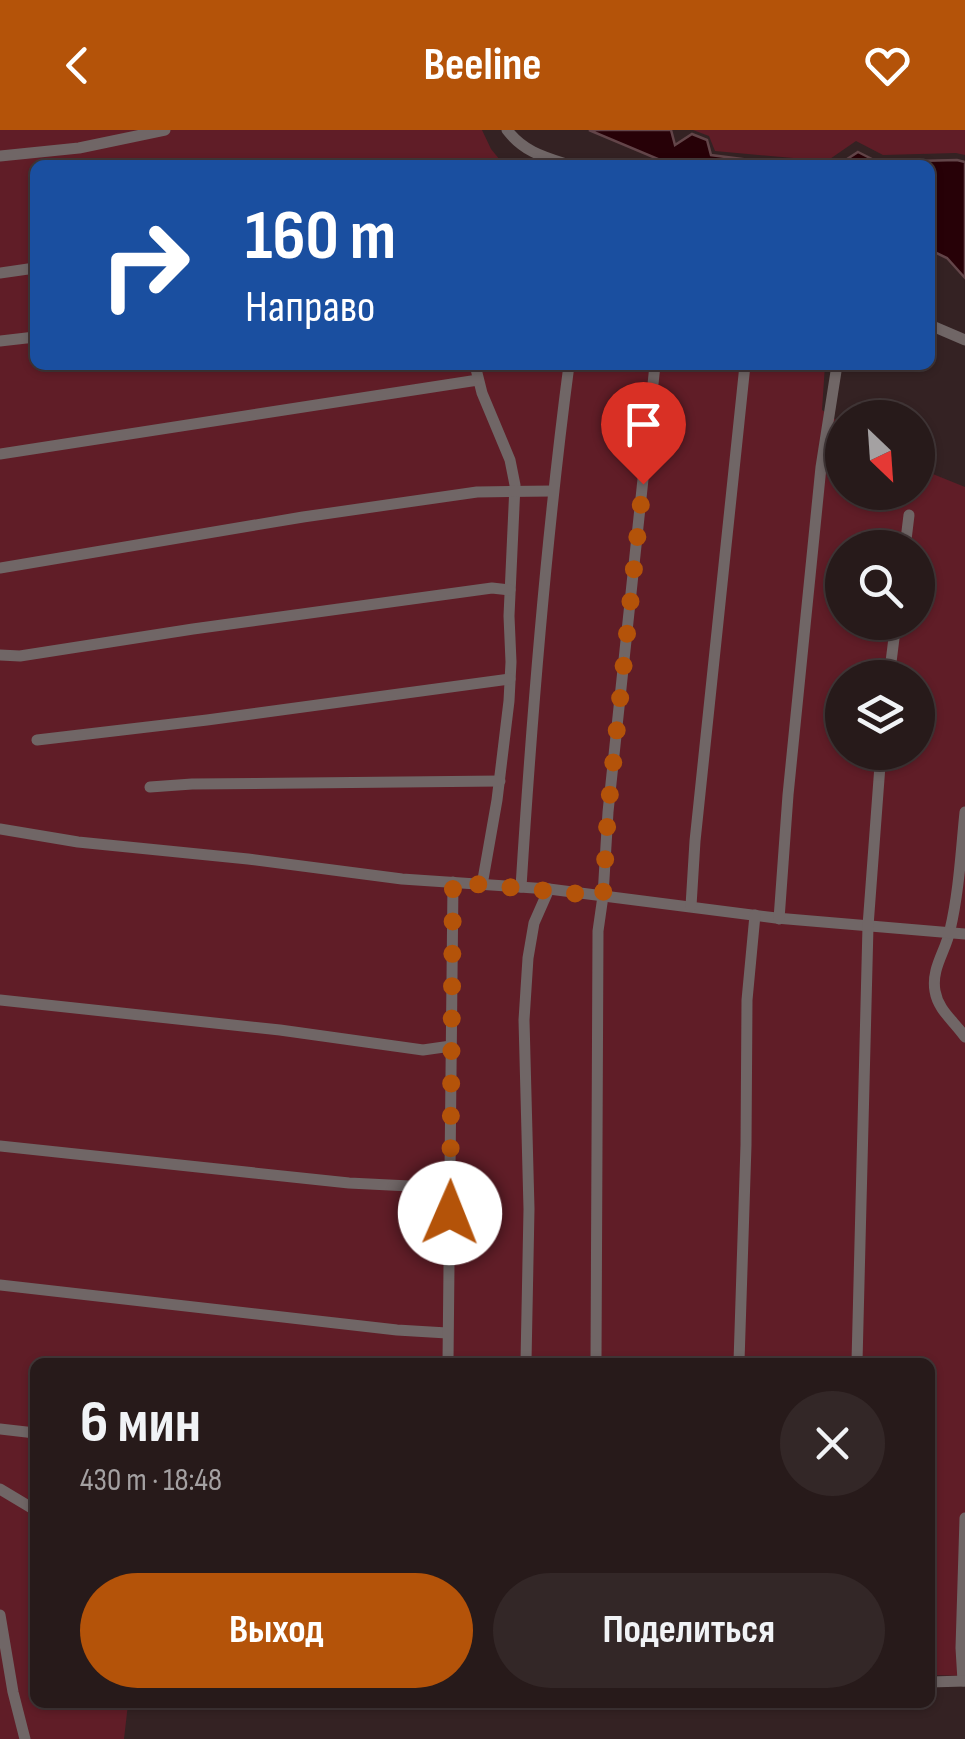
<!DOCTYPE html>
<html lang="ru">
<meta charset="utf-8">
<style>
body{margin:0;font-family:"Sofia Sans Condensed",sans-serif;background:#332727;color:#f1f3f6;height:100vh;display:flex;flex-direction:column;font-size:38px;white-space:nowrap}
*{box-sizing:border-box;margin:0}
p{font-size:32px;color:#a4a1a2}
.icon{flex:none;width:55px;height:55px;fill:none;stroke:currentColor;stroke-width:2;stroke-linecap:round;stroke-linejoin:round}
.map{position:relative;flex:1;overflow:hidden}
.side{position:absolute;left:30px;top:1228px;width:905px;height:350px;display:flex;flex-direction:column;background:#271a1a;border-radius:15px;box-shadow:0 2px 8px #0004,0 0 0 2px #433839}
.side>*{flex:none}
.hud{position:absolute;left:30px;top:30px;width:905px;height:210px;border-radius:15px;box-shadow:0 2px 8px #0004,0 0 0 2px #433839;background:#1a4fa0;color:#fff;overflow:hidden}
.needle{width:65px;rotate:155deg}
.buttons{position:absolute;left:825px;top:270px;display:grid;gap:20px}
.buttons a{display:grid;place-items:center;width:110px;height:110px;border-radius:50%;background:#271a1a;box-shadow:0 2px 8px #0004,0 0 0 2px #433839;font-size:50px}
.pin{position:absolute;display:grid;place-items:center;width:85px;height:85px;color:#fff;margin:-102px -42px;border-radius:50% 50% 50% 0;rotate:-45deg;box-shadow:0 0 10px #0007}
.pin .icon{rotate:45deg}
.me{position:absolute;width:110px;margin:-55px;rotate:1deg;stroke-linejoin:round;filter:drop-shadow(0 0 8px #0008)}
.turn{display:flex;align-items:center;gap:35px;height:210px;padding:0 50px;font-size:45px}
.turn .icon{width:130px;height:130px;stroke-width:2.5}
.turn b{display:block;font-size:70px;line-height:85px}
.round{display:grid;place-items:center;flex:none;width:105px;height:105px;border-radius:52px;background:#332727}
.overview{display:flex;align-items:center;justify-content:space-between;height:170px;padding:0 50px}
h1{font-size:60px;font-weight:700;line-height:75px}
.cta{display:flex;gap:20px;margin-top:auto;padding:20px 50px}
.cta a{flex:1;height:115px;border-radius:60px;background:#b45309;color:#fff;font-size:40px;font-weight:700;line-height:115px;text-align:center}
.cta a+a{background:#332727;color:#f1f3f6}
header{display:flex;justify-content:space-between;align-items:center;height:130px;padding:0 50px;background:#b45309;color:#fff;font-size:45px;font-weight:700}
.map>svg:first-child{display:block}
.green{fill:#601d27;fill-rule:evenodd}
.water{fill:#270107;stroke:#634549;stroke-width:2.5}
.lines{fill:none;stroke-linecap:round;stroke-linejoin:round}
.minor{stroke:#706666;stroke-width:11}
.route{stroke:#b45309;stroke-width:18;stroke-dasharray:0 32.4}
</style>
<header><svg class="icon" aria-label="back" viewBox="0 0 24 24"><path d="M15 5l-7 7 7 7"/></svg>Beeline<svg class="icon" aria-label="heart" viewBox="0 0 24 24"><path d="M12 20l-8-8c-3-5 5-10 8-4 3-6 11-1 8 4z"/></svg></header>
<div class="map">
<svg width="965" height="1609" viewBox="0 0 965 1609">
<rect width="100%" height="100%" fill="#342223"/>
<!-- green -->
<g class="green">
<path d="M0,0H482L491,19L504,35H35V235H825L822,280L842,294V362H918V338L965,357V1546L930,1545V1232H35V1572L128,1573V1574L124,1609H0ZM842,418H918V492H842ZM842,548H918V622H842Z"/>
<polygon points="693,0 965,0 965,25 956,23 883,25 856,11 827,31 715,21 709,6"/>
</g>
<!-- water -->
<g class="water">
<polygon points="589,0 671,0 675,15 692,4 707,10 711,25 788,35 687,35 683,33 672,35"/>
<polygon points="858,22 878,32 957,30 965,32 965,148 947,128 930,120 930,35 838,35"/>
</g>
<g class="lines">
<!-- minor -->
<g class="minor">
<path d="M507,0C524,22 544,27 569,35"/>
<polyline points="0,26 79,18 165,0"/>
<polyline points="0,143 35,138"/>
<polyline points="930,195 965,210"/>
<polyline points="0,211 35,207"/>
<polyline points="475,235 482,263 510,330 515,355 509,486 511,532 509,571 497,670 482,755"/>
<polyline points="0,324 478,250"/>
<polyline points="905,418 909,385"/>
<polyline points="0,438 303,387 477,362 553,361"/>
<polyline points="0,525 20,526 193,499 492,458 510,460"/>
<polyline points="889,548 896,492"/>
<polyline points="37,610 207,590 510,549"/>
<polyline points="150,657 192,654 500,651"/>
<path d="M965,682C961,721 959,762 950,800C946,821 931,838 935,861C938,880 954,891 965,907"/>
<polyline points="0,699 78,712 248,729 402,749 549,759 776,788 965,804"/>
<path d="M521,757C532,582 546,409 569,235"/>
<polyline points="691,776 695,711 745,235"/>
<polyline points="779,789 788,665 821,337 837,235"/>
<polyline points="0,870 280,900 423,920 451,916"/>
<polyline points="0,1016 349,1053 450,1058"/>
<polyline points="0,1155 397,1200 447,1203"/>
<polyline points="448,1232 453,752"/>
<polyline points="526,1232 529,1079 524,890 528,828 534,793 549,759"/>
<polyline points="596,1232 598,801 603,766 608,682 655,235"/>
<polyline points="739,1232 746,1015 747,870 755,785"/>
<polyline points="857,1232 868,796 881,622"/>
<polyline points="0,1299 35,1303"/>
<polyline points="0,1359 35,1380"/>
<polyline points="0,1485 13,1562 25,1609"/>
<polyline points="963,1551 961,1518 965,1388"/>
<polyline points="930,1552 965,1551"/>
</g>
</g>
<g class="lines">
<!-- route -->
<polyline class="route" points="450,1083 453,752 603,766 608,682 643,354"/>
</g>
</svg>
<div class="buttons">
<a><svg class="needle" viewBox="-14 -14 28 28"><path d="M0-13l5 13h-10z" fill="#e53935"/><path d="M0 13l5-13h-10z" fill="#a4a1a2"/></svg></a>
<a><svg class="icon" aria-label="search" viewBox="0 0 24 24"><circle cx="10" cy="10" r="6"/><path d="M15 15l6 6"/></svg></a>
<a><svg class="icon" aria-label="layers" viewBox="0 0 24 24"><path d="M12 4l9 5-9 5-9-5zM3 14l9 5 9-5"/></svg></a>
</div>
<div class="pin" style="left:643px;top:354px;background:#d93025"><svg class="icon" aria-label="arrive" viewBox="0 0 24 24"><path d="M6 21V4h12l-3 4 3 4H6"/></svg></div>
<svg class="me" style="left:450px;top:1083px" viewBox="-20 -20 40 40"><circle r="19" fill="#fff"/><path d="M0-13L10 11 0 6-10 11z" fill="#b45309"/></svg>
<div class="hud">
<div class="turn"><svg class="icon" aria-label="right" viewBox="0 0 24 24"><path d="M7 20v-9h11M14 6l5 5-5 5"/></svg><div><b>160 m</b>Направо</div></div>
</div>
<section class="side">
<div class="overview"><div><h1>6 мин</h1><p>430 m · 18:48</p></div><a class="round"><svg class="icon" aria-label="close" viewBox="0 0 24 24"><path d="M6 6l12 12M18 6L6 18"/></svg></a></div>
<div class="cta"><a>Выход</a><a>Поделиться</a></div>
</section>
</div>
